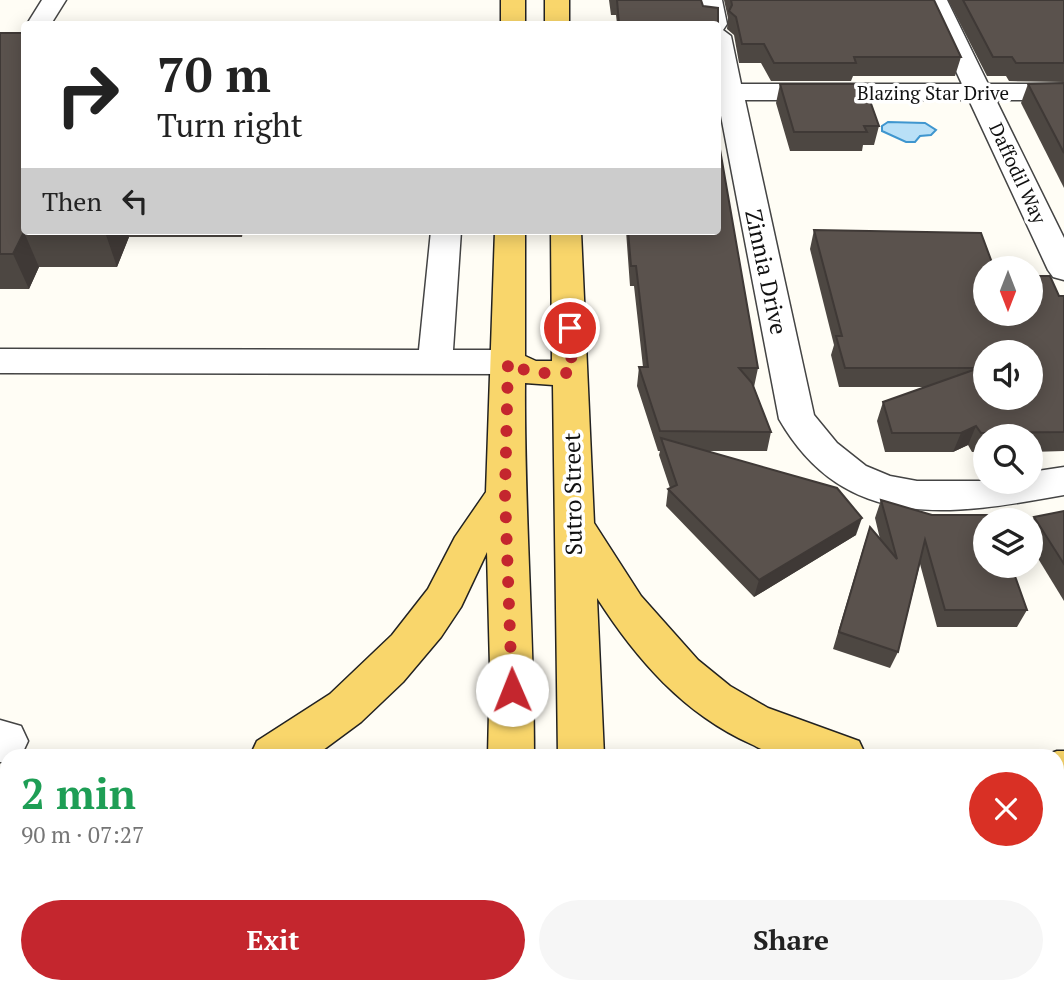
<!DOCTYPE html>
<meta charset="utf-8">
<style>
body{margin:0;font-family:"PT Serif",serif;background:#f6f6f6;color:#222;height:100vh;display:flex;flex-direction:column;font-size:26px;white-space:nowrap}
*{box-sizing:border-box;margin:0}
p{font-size:23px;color:#767676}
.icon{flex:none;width:38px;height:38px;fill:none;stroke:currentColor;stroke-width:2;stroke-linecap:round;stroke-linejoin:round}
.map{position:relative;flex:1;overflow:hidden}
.drawer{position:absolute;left:0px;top:749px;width:1064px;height:245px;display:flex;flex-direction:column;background:#fff;border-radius:21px 21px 0 0;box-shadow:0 4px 18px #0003}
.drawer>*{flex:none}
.hud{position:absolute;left:21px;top:21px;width:700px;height:214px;border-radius:7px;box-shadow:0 4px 18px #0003;background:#fff;color:#222;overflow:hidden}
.needle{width:46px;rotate:180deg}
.buttons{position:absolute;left:973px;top:256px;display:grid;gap:14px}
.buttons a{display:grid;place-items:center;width:70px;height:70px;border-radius:50%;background:#fff;box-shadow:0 4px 18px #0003;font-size:35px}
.pin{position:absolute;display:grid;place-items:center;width:60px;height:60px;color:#fff;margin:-30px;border:4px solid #fff;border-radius:50%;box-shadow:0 2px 7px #0007}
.me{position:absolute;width:77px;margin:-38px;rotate:359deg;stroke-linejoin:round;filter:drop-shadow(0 0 5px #0008)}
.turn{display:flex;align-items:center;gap:24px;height:147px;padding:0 21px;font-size:32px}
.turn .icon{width:91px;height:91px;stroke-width:2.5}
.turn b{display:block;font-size:49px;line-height:60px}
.then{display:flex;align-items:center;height:66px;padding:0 21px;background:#0003;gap:14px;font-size:26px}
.round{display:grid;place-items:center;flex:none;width:74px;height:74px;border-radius:37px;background:#f6f6f6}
.summary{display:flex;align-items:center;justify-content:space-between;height:119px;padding:0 21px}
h1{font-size:42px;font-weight:800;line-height:52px;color:#1e9e55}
.action{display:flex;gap:14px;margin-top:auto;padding:14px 21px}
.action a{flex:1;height:80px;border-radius:42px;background:#c4262e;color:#fff;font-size:28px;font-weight:800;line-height:80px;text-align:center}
.action a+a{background:#f6f6f6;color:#222}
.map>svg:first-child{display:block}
.water{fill:#b9e0f7;stroke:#3f96cf;stroke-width:2}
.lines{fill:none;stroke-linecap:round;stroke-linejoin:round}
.minor-casing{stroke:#444;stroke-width:3}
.major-casing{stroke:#222;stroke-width:3}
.minor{fill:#fff;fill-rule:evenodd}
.major{fill:#f9d66b;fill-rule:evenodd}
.wall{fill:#4d4742}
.shaded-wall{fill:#3f3936}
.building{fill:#5a524d;stroke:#3f3936;stroke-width:2;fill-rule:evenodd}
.route{stroke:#c4262e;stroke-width:12;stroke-dasharray:0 21.6}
.labels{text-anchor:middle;stroke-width:7;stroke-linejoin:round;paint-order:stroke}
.far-street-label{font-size:19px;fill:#111;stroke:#fff}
.street-label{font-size:23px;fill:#111;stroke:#fff}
</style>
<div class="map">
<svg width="1064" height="994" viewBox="0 0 1064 994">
<rect width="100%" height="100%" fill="#fffdf5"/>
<!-- water -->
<polygon class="water" points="888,122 925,123 936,130 931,135 920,136 915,142 906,142 882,131 882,126"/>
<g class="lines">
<defs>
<g id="minor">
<polygon points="42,0 66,0 51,24 27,24"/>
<path d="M698,0H722L727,24L723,30L731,36L741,84H962L923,0H947L988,84H1064V100H996L1064,238V280L1053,277L1048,270L969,100H745L814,415L837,443L866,466L890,476L917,481H1031V472L1064,467V495C953,515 845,534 779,419L718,100V24H703Z"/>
<polygon points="431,231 461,231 453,350 508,350 520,354 525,362 520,370 508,374 0,373 0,349 419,350"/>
<polygon points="0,720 21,726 28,741 21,756 7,756 5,762 0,762"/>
<rect x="472" y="987" width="52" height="7"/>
<rect x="560" y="987" width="52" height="7"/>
</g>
<g id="major">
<rect x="501" y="0" width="24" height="24"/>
<rect x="545" y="0" width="24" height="24"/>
<path d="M495,231H525V356L536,361H552L551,231H581L594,523L641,596L698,660L730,686L768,708L859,741L866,756C838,756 808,760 780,756C770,755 760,748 751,744C684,714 636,659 597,598L604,756H558L553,385L525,383C524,508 534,632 534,756H488L490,667L487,552L461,607L441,637L403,682L361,722L315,756H250L257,741L330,694L392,635L428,589L455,537L486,492Z"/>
<polygon points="1057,751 1064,751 1064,793 1057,793 1057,756 1043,756"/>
<polygon points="7,805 7,851 0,852 0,806"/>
<rect x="1057" y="816" width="7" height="46"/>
<rect x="1057" y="922" width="7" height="52"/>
<polygon points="0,944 7,946 7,987 27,987 25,990 0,994"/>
<polygon points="30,987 104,987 106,994 33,994"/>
<polygon points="901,987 966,987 963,994 899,994"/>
</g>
</defs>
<!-- minor casing -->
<use href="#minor" class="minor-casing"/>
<!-- major casing -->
<use href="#major" class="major-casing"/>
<!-- minor -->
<use href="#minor" class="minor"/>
<!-- major -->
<use href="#major" class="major"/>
</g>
<!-- wall -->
<g class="wall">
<polygon points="609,0 701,0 703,6 718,8 718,47 718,24 617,24 616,15 611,15"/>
<polygon points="724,0 934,0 961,57 955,76 853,76 851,81 771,81 761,63 739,63 734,35 727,29 728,18"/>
<polygon points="948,0 1064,0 1064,82 1009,81 1006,76 987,76"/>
<polygon points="0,33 24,231 243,231 242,237 129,237 117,267 39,267 29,289 0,289"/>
<polygon points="1064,83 1064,188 1021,103 1028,84"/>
<polygon points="780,84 879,126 874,145 863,145 862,151 790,151 776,103"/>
<polygon points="814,230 985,313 1059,296 1064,296 1064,451 1031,452 1031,436 985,436 985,452 972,452 968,445 953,452 885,452 877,421 883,402 925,387 839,387 831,355 834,345 810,249"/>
<polygon points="626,231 718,231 758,368 754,387 771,432 767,451 707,451 856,535 754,597 666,506 668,489 670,488 659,455 660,451 658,451 637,386 639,367 643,367 634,286 630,286"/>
<polygon points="881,500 1027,610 1017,627 937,627 920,564 898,652 890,668 833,649 864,545 870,527 880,539 875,518"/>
<polygon points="1064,511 1064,601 1031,547 1031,523 1034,517"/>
</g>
<!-- shaded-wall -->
<g class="shaded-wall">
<polygon points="106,231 127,231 129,237 117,267 105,232"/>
<polygon points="24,232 39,267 29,289 13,254"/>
<polygon points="976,426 968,445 953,452 961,433"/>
<polygon points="862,518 856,535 754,597 759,580"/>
</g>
<!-- building -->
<g class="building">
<polygon points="617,0 701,0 703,6 718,8 718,44 718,24 619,24"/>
<polygon points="731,0 934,0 961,57 854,57 856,63 774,63 764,44 742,44 736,17 729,11 732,5"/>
<polygon points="963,0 1064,0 1064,63 1016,63 1012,57 993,57"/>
<polygon points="0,33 24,33 24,231 106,231 105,232 24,232 13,254 0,254"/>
<polygon points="1064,83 1064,153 1028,84"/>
<polygon points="780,84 864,84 879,126 864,126 867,132 794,132"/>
<polygon points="718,138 758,368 739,368 752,383 771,432 660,431 639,367 648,367 636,266 631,266 628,231 718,231"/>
<path d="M814,230L981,233L994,268H985V313H1031V276H1050L1059,296H1064V432L981,433L976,426L961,433H892L883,402L979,368H845L836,336H842ZM985,352H1031V397H985Z"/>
<polygon points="661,438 837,488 862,518 759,580 668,489 677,485"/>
<polygon points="881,500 932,515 993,515 995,520 985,520 985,565 1011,565 1027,610 945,610 925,540 898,652 839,632 870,527 897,559"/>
<polygon points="1064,511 1064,564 1034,517"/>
</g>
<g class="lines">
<!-- route -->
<polyline class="route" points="512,690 505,494 508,362 531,373 572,373 570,328"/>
</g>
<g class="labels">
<!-- far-street labels -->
<g class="far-street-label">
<text x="933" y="100">Blazing Star Drive</text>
<text transform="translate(1018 173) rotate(65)" y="7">Daffodil Way</text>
</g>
<!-- street labels -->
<g class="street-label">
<text transform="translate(766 272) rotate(78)" y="8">Zinnia Drive</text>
<text transform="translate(573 494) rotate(-91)" y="8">Sutro Street</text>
</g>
</g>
</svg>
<div class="buttons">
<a><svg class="needle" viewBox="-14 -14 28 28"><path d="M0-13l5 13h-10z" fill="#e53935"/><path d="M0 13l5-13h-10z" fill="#767676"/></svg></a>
<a><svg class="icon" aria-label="sound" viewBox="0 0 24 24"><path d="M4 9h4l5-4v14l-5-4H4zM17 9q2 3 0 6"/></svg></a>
<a><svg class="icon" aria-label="search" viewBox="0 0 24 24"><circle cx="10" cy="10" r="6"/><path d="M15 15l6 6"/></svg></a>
<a><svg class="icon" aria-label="layers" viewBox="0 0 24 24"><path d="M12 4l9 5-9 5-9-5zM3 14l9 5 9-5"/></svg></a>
</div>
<div class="pin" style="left:570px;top:328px;background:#d93025"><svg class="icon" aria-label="arrive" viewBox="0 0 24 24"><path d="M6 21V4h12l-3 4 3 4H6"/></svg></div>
<svg class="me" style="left:512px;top:690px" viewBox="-20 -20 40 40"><circle r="19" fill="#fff"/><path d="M0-13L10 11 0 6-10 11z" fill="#c4262e"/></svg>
<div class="hud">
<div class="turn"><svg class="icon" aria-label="right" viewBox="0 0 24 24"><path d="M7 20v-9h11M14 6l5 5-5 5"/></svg><div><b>70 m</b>Turn right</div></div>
<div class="then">Then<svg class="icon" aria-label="left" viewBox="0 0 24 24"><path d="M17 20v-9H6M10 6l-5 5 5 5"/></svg></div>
</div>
<section class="drawer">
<div class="summary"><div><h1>2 min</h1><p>90 m · 07:27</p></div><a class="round" style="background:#d93025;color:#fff"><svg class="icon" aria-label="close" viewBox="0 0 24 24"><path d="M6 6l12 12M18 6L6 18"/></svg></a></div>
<div class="action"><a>Exit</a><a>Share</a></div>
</section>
</div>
